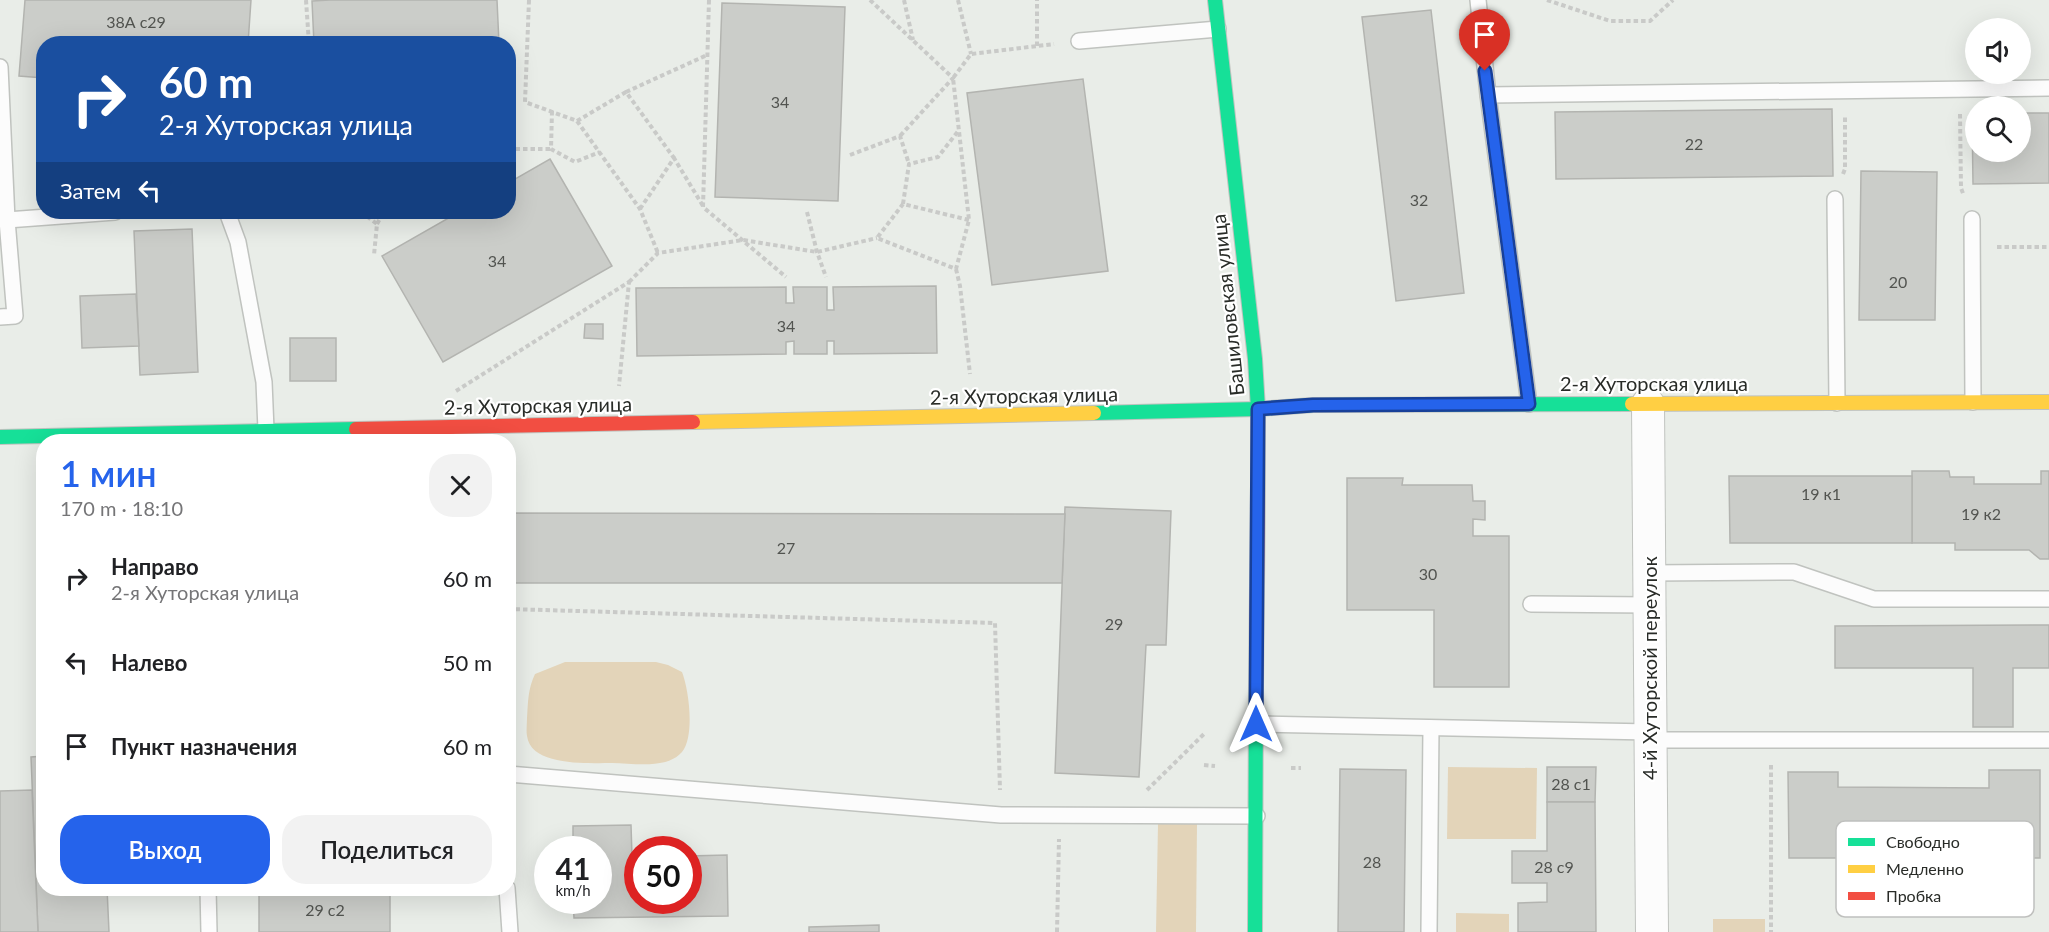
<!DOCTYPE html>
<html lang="ru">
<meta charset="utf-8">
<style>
body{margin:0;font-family:Lato,sans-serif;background:#f2f2f2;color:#202124;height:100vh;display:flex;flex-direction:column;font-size:22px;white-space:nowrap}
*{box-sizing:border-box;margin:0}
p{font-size:20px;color:#757577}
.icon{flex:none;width:33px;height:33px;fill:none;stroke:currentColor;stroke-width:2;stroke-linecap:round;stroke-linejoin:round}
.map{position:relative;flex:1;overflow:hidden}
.side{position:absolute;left:36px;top:434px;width:480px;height:462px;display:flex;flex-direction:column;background:#fff;border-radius:24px;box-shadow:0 6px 24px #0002}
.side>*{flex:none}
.guide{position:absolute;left:36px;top:36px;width:480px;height:183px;border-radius:24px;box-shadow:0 6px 24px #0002;background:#1a4fa0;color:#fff;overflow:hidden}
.controls{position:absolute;left:1965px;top:18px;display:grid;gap:12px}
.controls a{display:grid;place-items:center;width:66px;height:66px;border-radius:50%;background:#fff;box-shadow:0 6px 24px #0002;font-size:30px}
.speed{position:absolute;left:534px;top:836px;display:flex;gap:12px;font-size:30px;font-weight:700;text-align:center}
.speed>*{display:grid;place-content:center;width:78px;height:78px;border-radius:50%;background:#fff;box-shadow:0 6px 24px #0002;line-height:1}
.speed small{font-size:15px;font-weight:400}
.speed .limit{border:9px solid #d22;background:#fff;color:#111}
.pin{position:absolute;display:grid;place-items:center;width:51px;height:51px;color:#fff;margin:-62px -26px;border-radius:50% 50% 50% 0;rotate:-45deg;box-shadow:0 0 6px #0007}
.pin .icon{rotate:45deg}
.me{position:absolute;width:66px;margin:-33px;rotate:0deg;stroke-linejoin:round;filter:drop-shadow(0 0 4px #0008)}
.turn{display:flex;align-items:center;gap:21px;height:126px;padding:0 24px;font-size:27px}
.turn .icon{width:78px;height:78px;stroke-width:2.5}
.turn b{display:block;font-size:42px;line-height:51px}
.then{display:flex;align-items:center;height:57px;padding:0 24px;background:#0003;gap:12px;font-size:22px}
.round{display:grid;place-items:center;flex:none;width:63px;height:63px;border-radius:24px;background:#f2f2f2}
.head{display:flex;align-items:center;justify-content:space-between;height:102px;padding:0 24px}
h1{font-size:36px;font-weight:600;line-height:45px;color:#2563eb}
.button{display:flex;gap:12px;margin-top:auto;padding:12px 24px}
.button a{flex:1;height:69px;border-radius:24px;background:#2563eb;color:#fff;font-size:24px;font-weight:600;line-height:69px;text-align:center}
.button a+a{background:#f2f2f2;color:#202124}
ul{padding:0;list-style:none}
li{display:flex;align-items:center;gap:18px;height:84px;padding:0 24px}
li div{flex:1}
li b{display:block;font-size:22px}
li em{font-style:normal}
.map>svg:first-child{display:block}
.green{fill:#e3d4b9}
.building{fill:#cbcdc9;stroke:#b3b4b0;stroke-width:1.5}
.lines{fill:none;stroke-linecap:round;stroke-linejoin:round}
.lane-casing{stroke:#c0c3bf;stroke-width:18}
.street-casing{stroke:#c0c3bf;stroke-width:34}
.fast-casing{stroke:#c0c3bf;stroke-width:16}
.slow-casing{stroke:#c0c3bf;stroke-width:16}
.jam-casing{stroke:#c0c3bf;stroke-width:16}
.path{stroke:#c9cac8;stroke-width:4;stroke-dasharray:4.5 3;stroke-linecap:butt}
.lane{stroke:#fcfcfc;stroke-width:15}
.street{stroke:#fcfcfc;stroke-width:32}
.fast{stroke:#16e098;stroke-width:14}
.slow{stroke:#ffcf43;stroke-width:14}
.jam{stroke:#f24e42;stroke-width:14}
.route-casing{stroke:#184099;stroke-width:15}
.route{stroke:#2563eb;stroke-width:10}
.labels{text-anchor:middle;stroke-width:4.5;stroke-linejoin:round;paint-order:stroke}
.number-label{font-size:16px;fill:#525450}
.street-label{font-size:20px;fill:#292c28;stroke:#fff}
.key{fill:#fff;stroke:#bfc0be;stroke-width:1.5}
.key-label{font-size:16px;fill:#292c28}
</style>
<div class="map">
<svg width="2049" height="932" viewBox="0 0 2049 932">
<rect width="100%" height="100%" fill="#e9ede8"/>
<!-- green -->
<g class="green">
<path d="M565,662H656L668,665L682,672C689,690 695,736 682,752C666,770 633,763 612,763C590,763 531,767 527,736C526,730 527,724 527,718C528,701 528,689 535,674Z"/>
<polygon points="1448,767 1537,768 1536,839 1447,839"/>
<polygon points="1158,824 1197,824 1196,932 1156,932"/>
<polygon points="1456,913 1509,914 1509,932 1456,932"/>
<rect x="1713" y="919" width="52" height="13"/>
</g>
<!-- building -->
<g class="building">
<polygon points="25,0 251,0 248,44 44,44 44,78 19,76"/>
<polygon points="330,0 497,0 499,44 314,44 312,1"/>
<polygon points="722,3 845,7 838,201 715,197"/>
<polygon points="1431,10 1464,293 1396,301 1362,17"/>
<polygon points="1083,79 1108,271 992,285 967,93"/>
<polygon points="1832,109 1833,176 1556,179 1555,112"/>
<polygon points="1976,113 1976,152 2020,152 2020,113 2049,113 2049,183 1973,184 1972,114"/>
<polygon points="550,159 612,266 443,362 382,256 459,212 508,212 508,183"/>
<polygon points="1861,171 1937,172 1935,320 1859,320"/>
<polygon points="192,229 198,372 140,375 134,231"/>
<polygon points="936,286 937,353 834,354 834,341 827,341 827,354 794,354 794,341 786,342 786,354 637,356 636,288 786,287 786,303 794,303 793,287 827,287 827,310 834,310 833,287"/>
<polygon points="136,294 139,346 82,348 80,296"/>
<polygon points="585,324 603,324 603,339 584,338"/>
<rect x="290" y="338" width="46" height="43"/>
<polygon points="1912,471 1949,471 1950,477 1974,477 1974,484 2041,484 2041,471 2049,471 2049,559 2040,559 2029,550 1955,550 1955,543 1912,543"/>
<polygon points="1729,476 1912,476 1912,543 1730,543"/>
<polygon points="1347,478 1403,478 1402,485 1472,485 1473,501 1485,501 1485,520 1473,519 1473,536 1509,536 1509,687 1434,687 1434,610 1347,610"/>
<polygon points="1065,507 1171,511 1166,645 1146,645 1139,777 1055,773"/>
<polygon points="508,513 1065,514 1062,583 508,583"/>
<polygon points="2049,625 2049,668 2013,668 2013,727 1973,727 1973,668 1835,668 1835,626"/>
<polygon points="44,756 44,888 107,888 109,932 38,932 31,757"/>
<polygon points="1547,767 1596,767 1595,802 1547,802"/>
<polygon points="1340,769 1406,770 1404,932 1338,932"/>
<polygon points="1989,770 2040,770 2040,858 1789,858 1788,772 1838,772 1838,787 1989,788"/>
<polygon points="32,790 38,932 0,932 0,791"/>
<polygon points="1547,802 1595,802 1596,932 1518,932 1518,903 1547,902 1547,883 1512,883 1512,851 1547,851"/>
<polygon points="631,825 632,856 638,856 638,900 688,900 688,856 727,855 728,916 574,918 573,900 598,900 598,849 573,849 573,826"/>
<rect x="259" y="888" width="131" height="44"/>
<polygon points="879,925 879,932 809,932 809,927"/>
</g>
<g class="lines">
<defs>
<g id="lane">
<polyline points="1478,0 1488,95 1529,404"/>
<polyline points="1079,41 1218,29"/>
<polyline points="0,67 7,220 15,316 0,317"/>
<polyline points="1488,95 2049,88"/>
<polyline points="1835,199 1837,403"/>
<polyline points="227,212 238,242 264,382 266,430"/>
<polyline points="1972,219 1973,402"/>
<polyline points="7,220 115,212"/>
<polyline points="1649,573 1794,572 1874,599 2049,599"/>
<polyline points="1531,604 1649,605"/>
<polyline points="1256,724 1650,732"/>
<polyline points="1650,740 2049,740"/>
<polyline points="508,774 1001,815 1257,816"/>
<polyline points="208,888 209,932"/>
<polyline points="507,888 510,932"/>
<polyline points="1429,932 1431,728"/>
</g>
<polyline id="street" points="1648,404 1652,932"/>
<g id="fast">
<polyline points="1215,0 1255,359 1258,409 1258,486"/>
<polyline points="1094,413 1258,409 1313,405 1632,404"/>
<polyline points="0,437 356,429"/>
<polyline points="1255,932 1256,686"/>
</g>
<g id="slow">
<polyline points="1632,404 2049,402"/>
<polyline points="693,422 1094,413"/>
</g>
<g id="jam">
<polyline points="356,429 693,422"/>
<polyline points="1256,686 1258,486"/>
</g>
</defs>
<!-- lane casing -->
<use href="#lane" class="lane-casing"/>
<!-- street casing -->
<use href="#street" class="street-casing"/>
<!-- fast casing -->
<use href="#fast" class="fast-casing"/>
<!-- slow casing -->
<use href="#slow" class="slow-casing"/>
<!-- jam casing -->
<use href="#jam" class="jam-casing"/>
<!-- path -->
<g class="path">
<polyline points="306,0 309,44"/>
<polyline points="529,0 525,102 577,121 640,209 658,253"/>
<polyline points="709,0 703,207 786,277"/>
<polyline points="870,0 953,78 900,136"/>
<polyline points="904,0 913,40"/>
<polyline points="958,0 971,54"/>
<polyline points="1547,0 1610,21 1650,21 1673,0"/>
<polyline points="1037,46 1037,0"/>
<polyline points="626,92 707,55"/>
<polyline points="552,111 551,149 575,162 600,152"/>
<polyline points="1960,114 1961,188 1964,196"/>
<polyline points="577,121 626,92 674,158"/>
<polyline points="508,149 551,149"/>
<polyline points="850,155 900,136 909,164"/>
<polyline points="1843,174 1845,169 1845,116"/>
<polyline points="903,204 909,164 938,157 959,130"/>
<polyline points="640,209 674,158 703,206"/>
<polyline points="361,212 377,224 374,255"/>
<polyline points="807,212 817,252 826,277"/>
<polyline points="969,220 903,204 877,238 956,269 969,220 953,78 971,54 1054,44"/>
<polyline points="377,224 384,212"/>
<polyline points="1997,247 2049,247"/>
<polyline points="956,269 960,286 970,374"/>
<polyline points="629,282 658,253 743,240 817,252 877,238"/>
<polyline points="456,391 629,282 619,386"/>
<polyline points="508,609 995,623 1000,790"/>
<polyline points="1204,765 1215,766"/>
<polyline points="1771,765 1771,932"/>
<polyline points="1291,768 1301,768"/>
<polyline points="1147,790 1204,734"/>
<polyline points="1057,932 1059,839"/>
</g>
<!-- lane -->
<use href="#lane" class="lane"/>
<!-- street -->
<use href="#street" class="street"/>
<!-- fast -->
<use href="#fast" class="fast"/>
<!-- slow -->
<use href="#slow" class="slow"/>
<!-- jam -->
<use href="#jam" class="jam"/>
</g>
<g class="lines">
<defs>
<polyline id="route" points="1256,724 1258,409 1313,405 1529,404 1485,71"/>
</defs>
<!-- route casing -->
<use href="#route" class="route-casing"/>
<!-- route -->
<use href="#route" class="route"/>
</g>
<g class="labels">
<!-- number labels -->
<g class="number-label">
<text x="136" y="28">38А с29</text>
<text x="780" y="108">34</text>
<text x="1694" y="150">22</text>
<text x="1419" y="206">32</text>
<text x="497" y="267">34</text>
<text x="1898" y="288">20</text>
<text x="786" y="332">34</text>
<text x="1821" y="500">19 к1</text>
<text x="1981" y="520">19 к2</text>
<text x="786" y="554">27</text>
<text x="1428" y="580">30</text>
<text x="1114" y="630">29</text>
<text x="1571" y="790">28 с1</text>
<text x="1372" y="868">28</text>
<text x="1554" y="873">28 с9</text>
<text x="325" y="916">29 с2</text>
</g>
<!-- street labels -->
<g class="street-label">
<text transform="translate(1228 305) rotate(-96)" y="7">Башиловская улица</text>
<text x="1654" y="391">2-я Хуторская улица</text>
<text transform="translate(1024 396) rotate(-1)" y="7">2-я Хуторская улица</text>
<text transform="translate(538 406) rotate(-1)" y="7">2-я Хуторская улица</text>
<text transform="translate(1650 668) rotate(-90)" y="7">4-й Хуторской переулок</text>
</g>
</g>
<!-- legend -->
<rect x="1836" y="821" width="198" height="96" rx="9" class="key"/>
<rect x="1848" y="838" width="27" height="8" fill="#16e098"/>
<rect x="1848" y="865" width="27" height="8" fill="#ffcf43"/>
<rect x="1848" y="892" width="27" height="8" fill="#f24e42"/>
<g class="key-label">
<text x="1886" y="848">Свободно</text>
<text x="1886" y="875">Медленно</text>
<text x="1886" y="902">Пробка</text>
</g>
</svg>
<div class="controls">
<a><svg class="icon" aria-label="sound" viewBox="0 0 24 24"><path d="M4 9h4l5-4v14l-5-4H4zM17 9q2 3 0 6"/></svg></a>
<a><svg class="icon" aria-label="search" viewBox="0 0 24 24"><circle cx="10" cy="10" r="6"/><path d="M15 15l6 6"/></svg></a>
</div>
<div class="speed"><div>41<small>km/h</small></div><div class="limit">50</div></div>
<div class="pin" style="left:1485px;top:71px;background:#d93025"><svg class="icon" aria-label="arrive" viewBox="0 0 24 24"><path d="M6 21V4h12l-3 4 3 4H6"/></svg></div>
<svg class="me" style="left:1256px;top:724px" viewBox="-20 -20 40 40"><path d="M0-17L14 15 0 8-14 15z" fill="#2563eb" stroke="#fff" stroke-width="4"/></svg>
<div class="guide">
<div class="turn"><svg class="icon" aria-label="right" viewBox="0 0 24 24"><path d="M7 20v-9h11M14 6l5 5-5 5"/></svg><div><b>60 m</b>2-я Хуторская улица</div></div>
<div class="then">Затем<svg class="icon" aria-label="left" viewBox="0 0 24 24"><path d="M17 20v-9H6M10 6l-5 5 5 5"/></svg></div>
</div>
<section class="side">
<div class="head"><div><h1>1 мин</h1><p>170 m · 18:10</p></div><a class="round"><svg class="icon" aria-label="close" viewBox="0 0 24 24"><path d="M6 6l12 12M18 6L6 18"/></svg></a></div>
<ul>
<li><svg class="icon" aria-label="right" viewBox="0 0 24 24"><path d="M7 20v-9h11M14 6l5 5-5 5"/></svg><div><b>Направо</b><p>2-я Хуторская улица</p></div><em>60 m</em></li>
<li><svg class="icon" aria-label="left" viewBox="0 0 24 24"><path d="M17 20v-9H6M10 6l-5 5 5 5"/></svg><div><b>Налево</b></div><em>50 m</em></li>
<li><svg class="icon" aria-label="arrive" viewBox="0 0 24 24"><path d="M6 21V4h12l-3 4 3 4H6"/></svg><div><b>Пункт назначения</b></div><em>60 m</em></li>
</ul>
<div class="button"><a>Выход</a><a>Поделиться</a></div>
</section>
</div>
